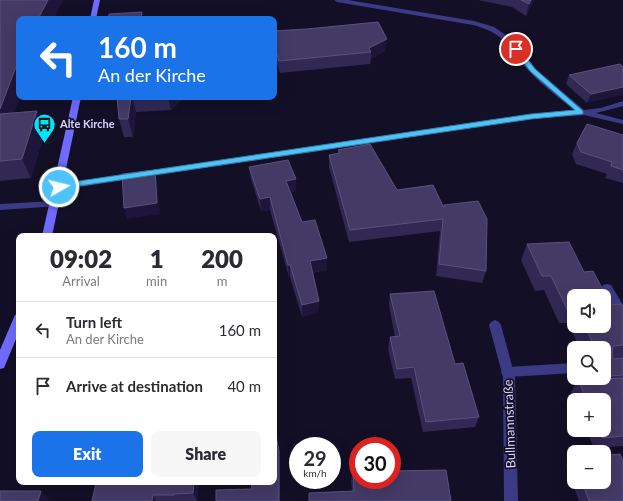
<!DOCTYPE html>
<meta charset="utf-8">
<style>
body{margin:0;font-family:Lato,sans-serif;background:#f7f7f7;color:#2b2b33;height:100vh;display:flex;flex-direction:column;font-size:15px;white-space:nowrap}
*{box-sizing:border-box;margin:0}
p{font-size:13px;color:#7c7c81}
.icon{flex:none;width:22px;height:22px;fill:none;stroke:currentColor;stroke-width:2;stroke-linecap:round;stroke-linejoin:round}
.map{position:relative;flex:1;overflow:hidden}
.side{position:absolute;left:16px;top:233px;width:261px;height:252px;display:flex;flex-direction:column;background:#fff;border-radius:8px;box-shadow:0 4px 16px #0002}
.side>*{flex:none}
.banner{position:absolute;left:16px;top:16px;width:261px;height:84px;border-radius:8px;box-shadow:0 4px 16px #0002;background:#1a73e8;color:#fff;overflow:hidden}
.buttons{position:absolute;left:567px;top:289px;display:grid;gap:8px}
.buttons a{display:grid;place-items:center;width:44px;height:44px;border-radius:8px;background:#fff;box-shadow:0 4px 16px #0002;font-size:20px}
.speed{position:absolute;left:289px;top:437px;display:flex;gap:8px;font-size:20px;font-weight:700;text-align:center}
.speed>*{display:grid;place-content:center;width:52px;height:52px;border-radius:50%;background:#fff;box-shadow:0 4px 16px #0002;line-height:1}
.speed small{font-size:10px;font-weight:400}
.speed .limit{border:6px solid #d22;background:#fff;color:#111}
.pin{position:absolute;display:grid;place-items:center;width:34px;height:34px;color:#fff;margin:-17px;border:2px solid #fff;border-radius:50%;box-shadow:0 1px 4px #0007}
.me{position:absolute;width:44px;margin:-22px;rotate:82deg;stroke-linejoin:round;filter:drop-shadow(0 0 3px #0008)}
.turn{display:flex;align-items:center;gap:14px;height:84px;padding:0 16px;font-size:18px}
.turn .icon{width:52px;height:52px;stroke-width:2.5}
.turn b{display:block;font-size:28px;line-height:34px}
.eta{display:flex;justify-content:space-evenly;align-items:center;height:68px;text-align:center}
.eta b{font-size:24px;font-weight:800;line-height:28px}
.button{display:flex;gap:8px;margin-top:auto;padding:8px 16px}
.button a{flex:1;height:46px;border-radius:8px;background:#1a73e8;color:#fff;font-size:16px;font-weight:800;line-height:46px;text-align:center}
.button a+a{background:#f7f7f7;color:#2b2b33}
ul{padding:0;list-style:none}
li{display:flex;align-items:center;gap:12px;height:56px;padding:0 16px;border-top:1px solid #e1e1e2}
li div{flex:1}
li b{display:block;font-size:15px}
li em{font-style:normal}
.map>svg:first-child{display:block}
.lines{fill:none;stroke-linecap:round;stroke-linejoin:round}
.lane{fill:#3d3a85;fill-rule:evenodd}
.street{fill:#3d3a85;fill-rule:evenodd}
.secondary{fill:#6f6bff;fill-rule:evenodd}
.wall{fill:#312854;fill-rule:evenodd}
.shaded-wall{fill:#1d163a}
.building{fill:#433a66;stroke:#5a527e}
.route{fill:#4fc3f7;stroke:#337fa1}
.labels{text-anchor:middle;stroke-width:3.5;stroke-linejoin:round;paint-order:stroke}
.poi-label{font-size:11px;font-weight:bold;fill:#d9d4ff;stroke:#130f26;text-anchor:start}
.near-street-label{font-size:13px;fill:#d9d4ff;stroke:#130f26}
</style>
<div class="map">
<svg width="623" height="501" viewBox="0 0 623 501">
<rect width="100%" height="100%" fill="#130f26"/>
<g class="lines">
<!-- lane -->
<g class="lane">
<polygon points="607,284 611,285 623,305 623,319 619,318 602,288 603,285"/>
<polygon points="574,363 574,373 507,377 503,376 501,372 503,368 507,367"/>
</g>
<!-- street -->
<g class="street">
<path d="M334,0H348L474,21L494,27L510,38L536,69L584,110L601,108L623,101V106L596,113L623,120V124L584,115L531,119L59,190L56,189L54,187L56,185L59,184L531,115L575,111C561,99 544,87 531,73C507,49 510,35 473,25L337,2Z"/>
<polygon points="55,201 60,204 58,206 0,210 0,204"/>
<polygon points="495,320 499,322 501,325 515,377 518,501 504,501 503,377 489,325 491,322"/>
</g>
<!-- secondary -->
<g class="secondary">
<polygon points="94,0 100,0 96,19 90,19"/>
<polygon points="73,97 81,97 52,236 42,236"/>
<polygon points="19,313 19,332 4,368 0,369 0,350 15,315"/>
</g>
</g>
<!-- wall -->
<g class="wall">
<polygon points="0,0 63,0 53,19 19,19 19,97 20,97 14,113 37,111 45,130 31,178 0,181"/>
<polygon points="478,0 534,0 526,16 512,7"/>
<polygon points="274,31 385,51 371,59 370,64 280,73 274,55"/>
<polygon points="623,67 587,103 566,84 569,75"/>
<polygon points="117,97 184,97 171,110 136,112 133,137 124,137 119,119"/>
<polygon points="623,135 623,183 605,178 607,174 576,164 572,154 577,143"/>
<polygon points="338,150 397,190 443,207 486,271 482,283 436,276 440,231 349,242 329,167 329,155 338,154"/>
<polygon points="249,167 296,191 291,192 302,222 327,270 312,273 319,301 318,312 302,317 290,277 289,277 270,210 261,211 251,179"/>
<path d="M527,244L584,272L611,305L623,307V358H616H623V446L594,448L586,430H604V400H574L571,392L578,380L594,379L593,378H604V348H580L568,323H559L544,290L535,291L521,260ZM574,296L604,326H574Z"/>
<polygon points="390,294 455,364 479,417 475,427 423,432 411,378 395,379 388,349 390,337 395,337 389,305"/>
<polygon points="573,457 574,457 574,482 604,482 623,501 579,501 566,465"/>
<polygon points="353,471 451,501 352,492 351,480"/>
<polygon points="199,482 197,501 92,501"/>
</g>
<!-- shaded-wall -->
<g class="shaded-wall">
<polygon points="48,0 63,0 53,19 38,19"/>
<polygon points="531,0 534,0 526,16 529,4"/>
<polygon points="142,12 143,19 141,19"/>
<polygon points="387,39 385,51 371,59 371,52 369,48"/>
<polygon points="19,59 19,97 20,97 7,133 0,118 0,109"/>
<polygon points="623,87 623,95 587,103 591,94"/>
<polygon points="131,97 132,97 136,112 133,137 128,119"/>
<polygon points="168,97 184,97 171,110"/>
<polygon points="37,111 45,130 31,178 22,159"/>
<polygon points="155,170 157,181 160,214 127,219 124,208"/>
<polygon points="296,179 296,191 287,193 286,181"/>
<polygon points="270,197 270,210 261,211 260,199"/>
<polygon points="327,258 327,270 310,273 310,261"/>
<polygon points="288,265 290,265 290,277 289,277"/>
<polygon points="319,301 318,312 302,317 302,305"/>
<polygon points="279,451 280,459 280,501 279,501"/>
<polygon points="194,482 199,482 197,501 193,493"/>
<polygon points="41,491 49,499 48,501 38,501"/>
<polygon points="153,495 156,501 152,501"/>
</g>
<!-- building -->
<g class="building">
<polygon points="0,0 48,0 38,19 19,19 19,59 0,109 0,31 1,29 0,28"/>
<polygon points="521,0 531,0 529,4"/>
<polygon points="142,12 141,19 108,19 109,14"/>
<polygon points="378,22 387,39 369,48 371,52 279,61 274,45 274,31 307,29"/>
<polygon points="620,64 623,67 623,87 591,94 569,75"/>
<polygon points="117,97 131,97 128,119 119,119"/>
<polygon points="37,111 22,159 0,161 0,114"/>
<polygon points="587,124 623,135 623,170 611,166 612,162 581,152 577,143"/>
<polygon points="370,144 397,190 433,185 444,208 444,205 478,201 487,219 486,271 439,264 443,219 350,230 329,155 340,153 338,150"/>
<polygon points="288,160 296,179 286,181 302,222 315,220 327,258 310,261 319,301 302,305 290,265 288,265 270,197 260,199 249,167"/>
<polygon points="155,170 157,203 124,208 122,174"/>
<polygon points="569,242 584,272 593,271 611,305 621,304 623,307 623,345 613,346 612,357 614,359 623,358 623,375 609,376 604,366 604,348 595,348 585,326 604,326 604,296 574,296 574,308 567,309 551,276 542,276 527,244"/>
<polygon points="434,291 455,364 463,363 479,417 426,422 414,367 397,369 390,337 400,336 390,294"/>
<polygon points="623,378 623,436 602,438 599,430 604,430 604,400 587,400 578,380"/>
<polygon points="274,425 279,451 279,501 216,501 216,490 252,489 251,482 274,482"/>
<polygon points="620,454 623,460 623,501 589,501 582,482 604,482 604,455"/>
<polygon points="446,470 451,501 309,501 309,493 354,491 353,471 358,471 358,480 392,480 392,471"/>
<polygon points="136,482 194,482 193,493 174,494 174,495 153,495 152,501 92,501 96,483"/>
<polygon points="0,491 41,491 38,501 0,501"/>
</g>
<!-- route -->
<polygon class="route" points="514,48 519,48 535,69 583,111 583,114 531,119 59,189 55,187 59,184 531,114 575,110 531,72 514,51"/>
<!-- icons -->
<defs>
<symbol id="bus-pin" viewBox="-11 -11 22 30"><path d="M0 17L-7.5 6A9.5 9.5 0 1 1 7.5 6Z" fill="#00e5ff" stroke="#130f26"/><path d="M-5-6H5V4H4V6H2V4H-2V6H-4V4H-5ZM-3.5-4V0h7V-4ZM-3.5 1.2v1.5H-2V1.2ZM2 1.2v1.5H3.5V1.2Z" fill="#111"/></symbol>
</defs>
<g fill-rule="evenodd">
<use href="#bus-pin" x="32" y="112" width="25" height="34"/>
</g>
<g class="labels">
<!-- poi labels -->
<g class="poi-label">
<text x="60" y="128">Alte Kirche</text>
</g>
<!-- near-street labels -->
<g class="near-street-label">
<text transform="translate(509 424) rotate(-92)" y="5">Bullmannstraße</text>
</g>
</g>
</svg>
<div class="buttons">
<a><svg class="icon" aria-label="sound" viewBox="0 0 24 24"><path d="M4 9h4l5-4v14l-5-4H4zM17 9q2 3 0 6"/></svg></a>
<a><svg class="icon" aria-label="search" viewBox="0 0 24 24"><circle cx="10" cy="10" r="6"/><path d="M15 15l6 6"/></svg></a>
<a>+</a>
<a>−</a>
</div>
<div class="speed"><div>29<small>km/h</small></div><div class="limit">30</div></div>
<div class="pin" style="left:516px;top:49px;background:#d93025"><svg class="icon" aria-label="arrive" viewBox="0 0 24 24"><path d="M6 21V4h12l-3 4 3 4H6"/></svg></div>
<svg class="me" style="left:59px;top:187px" viewBox="-20 -20 40 40"><circle r="17" fill="#4fc3f7" stroke="#fff" stroke-width="3"/><path d="M0-11L8 9 0 5-8 9z" fill="#fff"/></svg>
<div class="banner">
<div class="turn"><svg class="icon" aria-label="left" viewBox="0 0 24 24"><path d="M17 20v-9H6M10 6l-5 5 5 5"/></svg><div><b>160 m</b>An der Kirche</div></div>
</div>
<section class="side">
<div class="eta">
<div><b>09:02</b><p>Arrival</p></div>
<div><b>1</b><p>min</p></div>
<div><b>200</b><p>m</p></div>
</div>
<ul>
<li><svg class="icon" aria-label="left" viewBox="0 0 24 24"><path d="M17 20v-9H6M10 6l-5 5 5 5"/></svg><div><b>Turn left</b><p>An der Kirche</p></div><em>160 m</em></li>
<li><svg class="icon" aria-label="arrive" viewBox="0 0 24 24"><path d="M6 21V4h12l-3 4 3 4H6"/></svg><div><b>Arrive at destination</b></div><em>40 m</em></li>
</ul>
<div class="button"><a>Exit</a><a>Share</a></div>
</section>
</div>
